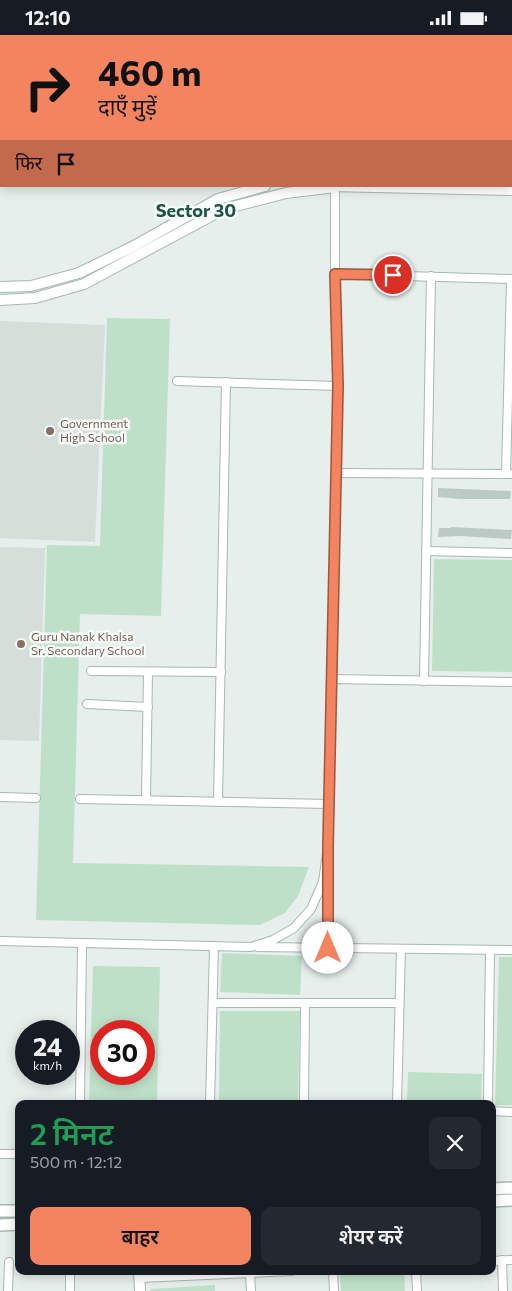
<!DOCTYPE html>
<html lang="hi">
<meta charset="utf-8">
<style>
body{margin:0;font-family:Commissioner,"Noto Sans Devanagari",sans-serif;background:#242831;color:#f1f3f6;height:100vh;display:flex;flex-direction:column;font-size:19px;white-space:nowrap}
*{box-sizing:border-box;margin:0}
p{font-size:16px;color:#9ea1a6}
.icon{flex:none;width:28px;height:28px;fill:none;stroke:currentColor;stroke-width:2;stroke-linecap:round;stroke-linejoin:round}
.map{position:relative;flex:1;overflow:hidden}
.sheet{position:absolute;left:15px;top:1065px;width:481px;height:175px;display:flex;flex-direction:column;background:#171b24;border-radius:10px;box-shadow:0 2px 12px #0003}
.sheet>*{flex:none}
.banner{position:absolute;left:0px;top:0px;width:512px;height:152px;box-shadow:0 2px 12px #0003;background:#f4845f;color:#111;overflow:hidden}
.speed{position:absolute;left:15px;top:985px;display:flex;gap:10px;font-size:25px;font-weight:700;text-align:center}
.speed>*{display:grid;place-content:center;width:65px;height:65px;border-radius:50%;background:#171b24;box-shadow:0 2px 12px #0003;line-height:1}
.speed small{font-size:12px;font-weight:400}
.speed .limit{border:8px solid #d22;background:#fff;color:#111}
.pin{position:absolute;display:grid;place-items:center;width:42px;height:42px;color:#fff;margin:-21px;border:2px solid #fff;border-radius:50%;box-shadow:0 1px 5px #0007}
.me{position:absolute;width:55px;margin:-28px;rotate:0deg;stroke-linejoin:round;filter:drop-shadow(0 0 4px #0008)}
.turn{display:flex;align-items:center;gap:18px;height:105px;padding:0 15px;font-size:22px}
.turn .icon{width:65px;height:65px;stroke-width:2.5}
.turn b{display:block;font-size:35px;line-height:42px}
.then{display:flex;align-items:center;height:48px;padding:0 15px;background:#0003;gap:10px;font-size:19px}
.round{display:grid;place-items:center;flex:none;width:52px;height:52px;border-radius:10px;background:#242831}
.summary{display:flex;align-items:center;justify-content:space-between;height:85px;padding:0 15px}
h1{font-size:30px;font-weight:600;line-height:38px;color:#1e9e55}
.primary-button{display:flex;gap:10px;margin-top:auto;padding:10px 15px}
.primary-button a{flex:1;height:58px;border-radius:10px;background:#f4845f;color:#111;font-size:20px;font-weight:600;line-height:58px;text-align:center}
.primary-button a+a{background:#242831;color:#f1f3f6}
.status{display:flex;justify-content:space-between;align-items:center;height:35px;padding:0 25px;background:#171b24;direction:ltr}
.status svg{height:14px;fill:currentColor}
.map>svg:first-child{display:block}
.built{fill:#d4dfda}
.green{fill:#bfe0c8;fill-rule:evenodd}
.building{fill:#bbcac4}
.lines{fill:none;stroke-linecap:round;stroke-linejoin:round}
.minor-casing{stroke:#a8b8b2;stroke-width:10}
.tertiary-casing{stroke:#a8b8b2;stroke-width:12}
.secondary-casing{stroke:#a4bbb3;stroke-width:14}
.minor{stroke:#fff;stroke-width:8}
.tertiary{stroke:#fff;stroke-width:10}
.secondary{stroke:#fff;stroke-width:11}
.route-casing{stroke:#9f563e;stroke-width:12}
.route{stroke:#f4845f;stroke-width:9}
.education-dot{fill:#8d6e63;stroke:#f7fbf9;stroke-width:2}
.labels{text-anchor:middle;stroke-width:5;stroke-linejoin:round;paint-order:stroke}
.education-label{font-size:12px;fill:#785e54;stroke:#f7fbf9;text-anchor:start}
.district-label{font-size:18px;font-weight:bold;fill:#1f5548;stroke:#f7fbf9}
</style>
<div class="status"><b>12:10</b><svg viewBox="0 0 49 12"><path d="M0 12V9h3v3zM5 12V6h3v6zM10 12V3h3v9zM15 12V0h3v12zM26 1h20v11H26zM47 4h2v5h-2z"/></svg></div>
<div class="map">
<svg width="512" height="1256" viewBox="0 0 512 1256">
<rect width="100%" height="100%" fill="#e6efeb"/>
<!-- built -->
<g class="built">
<polygon points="0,286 105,290 95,507 0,503"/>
<polygon points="0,512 45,513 39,706 0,705"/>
</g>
<!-- green -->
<g class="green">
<polygon points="107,283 170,284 161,581 80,579 73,828 309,832 298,861 285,878 260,890 36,885 47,510 100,511"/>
<polygon points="434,524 512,525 512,637 432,636"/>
<polygon points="222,918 302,921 300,960 220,957"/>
<polygon points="499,922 512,922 512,1070 495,1070"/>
<path d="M93,931L160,932L157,1069H89ZM144,996V1039H101V996Z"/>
<polygon points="220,976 300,976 298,1069 219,1069"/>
<polygon points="408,1037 482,1039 481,1069 407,1068"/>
<polygon points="404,1236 405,1256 341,1256 340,1238"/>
<polygon points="215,1250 215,1256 150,1256 150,1254"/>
</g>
<!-- building -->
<g class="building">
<polygon points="438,453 511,456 510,464 460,464 438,462"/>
<polygon points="451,492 512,495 511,504 460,501 438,502 439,493 451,493"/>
</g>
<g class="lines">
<defs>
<g id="minor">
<polyline points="335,239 512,244"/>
<polyline points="177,346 338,351"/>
<polyline points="336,438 512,439"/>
<polyline points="506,439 511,244"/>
<polyline points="426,516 512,518"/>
<polyline points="91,636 221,637"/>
<polyline points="331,644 512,647"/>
<polyline points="424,646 431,241"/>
<polyline points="87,669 148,672"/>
<polyline points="0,762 36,763"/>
<polyline points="80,764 329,769"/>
<polyline points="146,765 148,637"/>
<polyline points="218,767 226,347"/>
<polyline points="0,906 251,912 273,905 294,893 311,874 323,847 328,811 338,351 335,239 335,152"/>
<polyline points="258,912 512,915"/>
<polyline points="327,913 328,841"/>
<polyline points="213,968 399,968"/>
<polyline points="80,1069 82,908"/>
<polyline points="210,1069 214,911"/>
<polyline points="304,1069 305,968"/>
<polyline points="397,1069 401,914"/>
<polyline points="488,1069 490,915"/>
<polyline points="492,1076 512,1077"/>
<polyline points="0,1119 19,1119"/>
<polyline points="502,1225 503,1256"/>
<polyline points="492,1226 512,1225"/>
<polyline points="333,1236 334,1256"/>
<polyline points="416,1236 417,1256"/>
<polyline points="250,1239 251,1256"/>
<polyline points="140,1243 292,1236"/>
<polyline points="8,1256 9,1227"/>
<polyline points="70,1256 70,1236"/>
</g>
<g id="tertiary">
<polyline points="331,151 512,155"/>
<polyline points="0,252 31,251 79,238 132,212 218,164 265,151"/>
<polyline points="0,265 35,263 84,249 224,174 286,158 335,152"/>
<polyline points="139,1236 140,1256"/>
</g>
<g id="secondary">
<polyline points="492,1154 512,1153"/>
<polyline points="492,1166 512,1165"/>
<polyline points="0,1176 19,1176"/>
<polyline points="0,1190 19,1189"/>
</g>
</defs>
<!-- minor casing -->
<use href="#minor" class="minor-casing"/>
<!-- tertiary casing -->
<use href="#tertiary" class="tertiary-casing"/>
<!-- secondary casing -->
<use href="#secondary" class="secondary-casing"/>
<!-- minor -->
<use href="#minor" class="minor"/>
<!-- tertiary -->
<use href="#tertiary" class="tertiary"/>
<!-- secondary -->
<use href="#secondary" class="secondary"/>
</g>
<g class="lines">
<defs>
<polyline id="route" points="328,913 328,811 338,351 335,239 393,240"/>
</defs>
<!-- route casing -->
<use href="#route" class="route-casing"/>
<!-- route -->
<use href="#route" class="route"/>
</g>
<!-- markers -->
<g class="education-dot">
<circle cx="50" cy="396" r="5"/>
<circle cx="21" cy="609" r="5"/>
</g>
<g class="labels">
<!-- education labels -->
<g class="education-label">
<text x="60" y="393">Government<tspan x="60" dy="14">High School</tspan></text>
<text x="31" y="606">Guru Nanak Khalsa<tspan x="31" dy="14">Sr. Secondary School</tspan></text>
</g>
<!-- district labels -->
<g class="district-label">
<text x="196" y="182">Sector 30</text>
</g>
</g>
</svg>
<div class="speed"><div>24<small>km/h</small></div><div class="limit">30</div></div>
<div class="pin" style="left:393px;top:240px;background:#d93025"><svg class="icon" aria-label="arrive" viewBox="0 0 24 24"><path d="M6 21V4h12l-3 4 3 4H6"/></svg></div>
<svg class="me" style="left:328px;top:913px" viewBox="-20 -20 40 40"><circle r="19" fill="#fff"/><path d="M0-13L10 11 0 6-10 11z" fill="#f4845f"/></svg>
<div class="banner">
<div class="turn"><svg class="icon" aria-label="right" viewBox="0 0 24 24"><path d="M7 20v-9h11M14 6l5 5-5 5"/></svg><div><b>460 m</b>दाएँ मुड़ें</div></div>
<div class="then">फिर<svg class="icon" aria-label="arrive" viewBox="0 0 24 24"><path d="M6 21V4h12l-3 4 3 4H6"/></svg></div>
</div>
<section class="sheet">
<div class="summary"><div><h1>2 मिनट</h1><p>500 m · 12:12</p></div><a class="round"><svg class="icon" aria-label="close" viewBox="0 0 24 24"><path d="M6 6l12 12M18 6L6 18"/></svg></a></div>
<div class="primary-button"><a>बाहर</a><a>शेयर करें</a></div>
</section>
</div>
